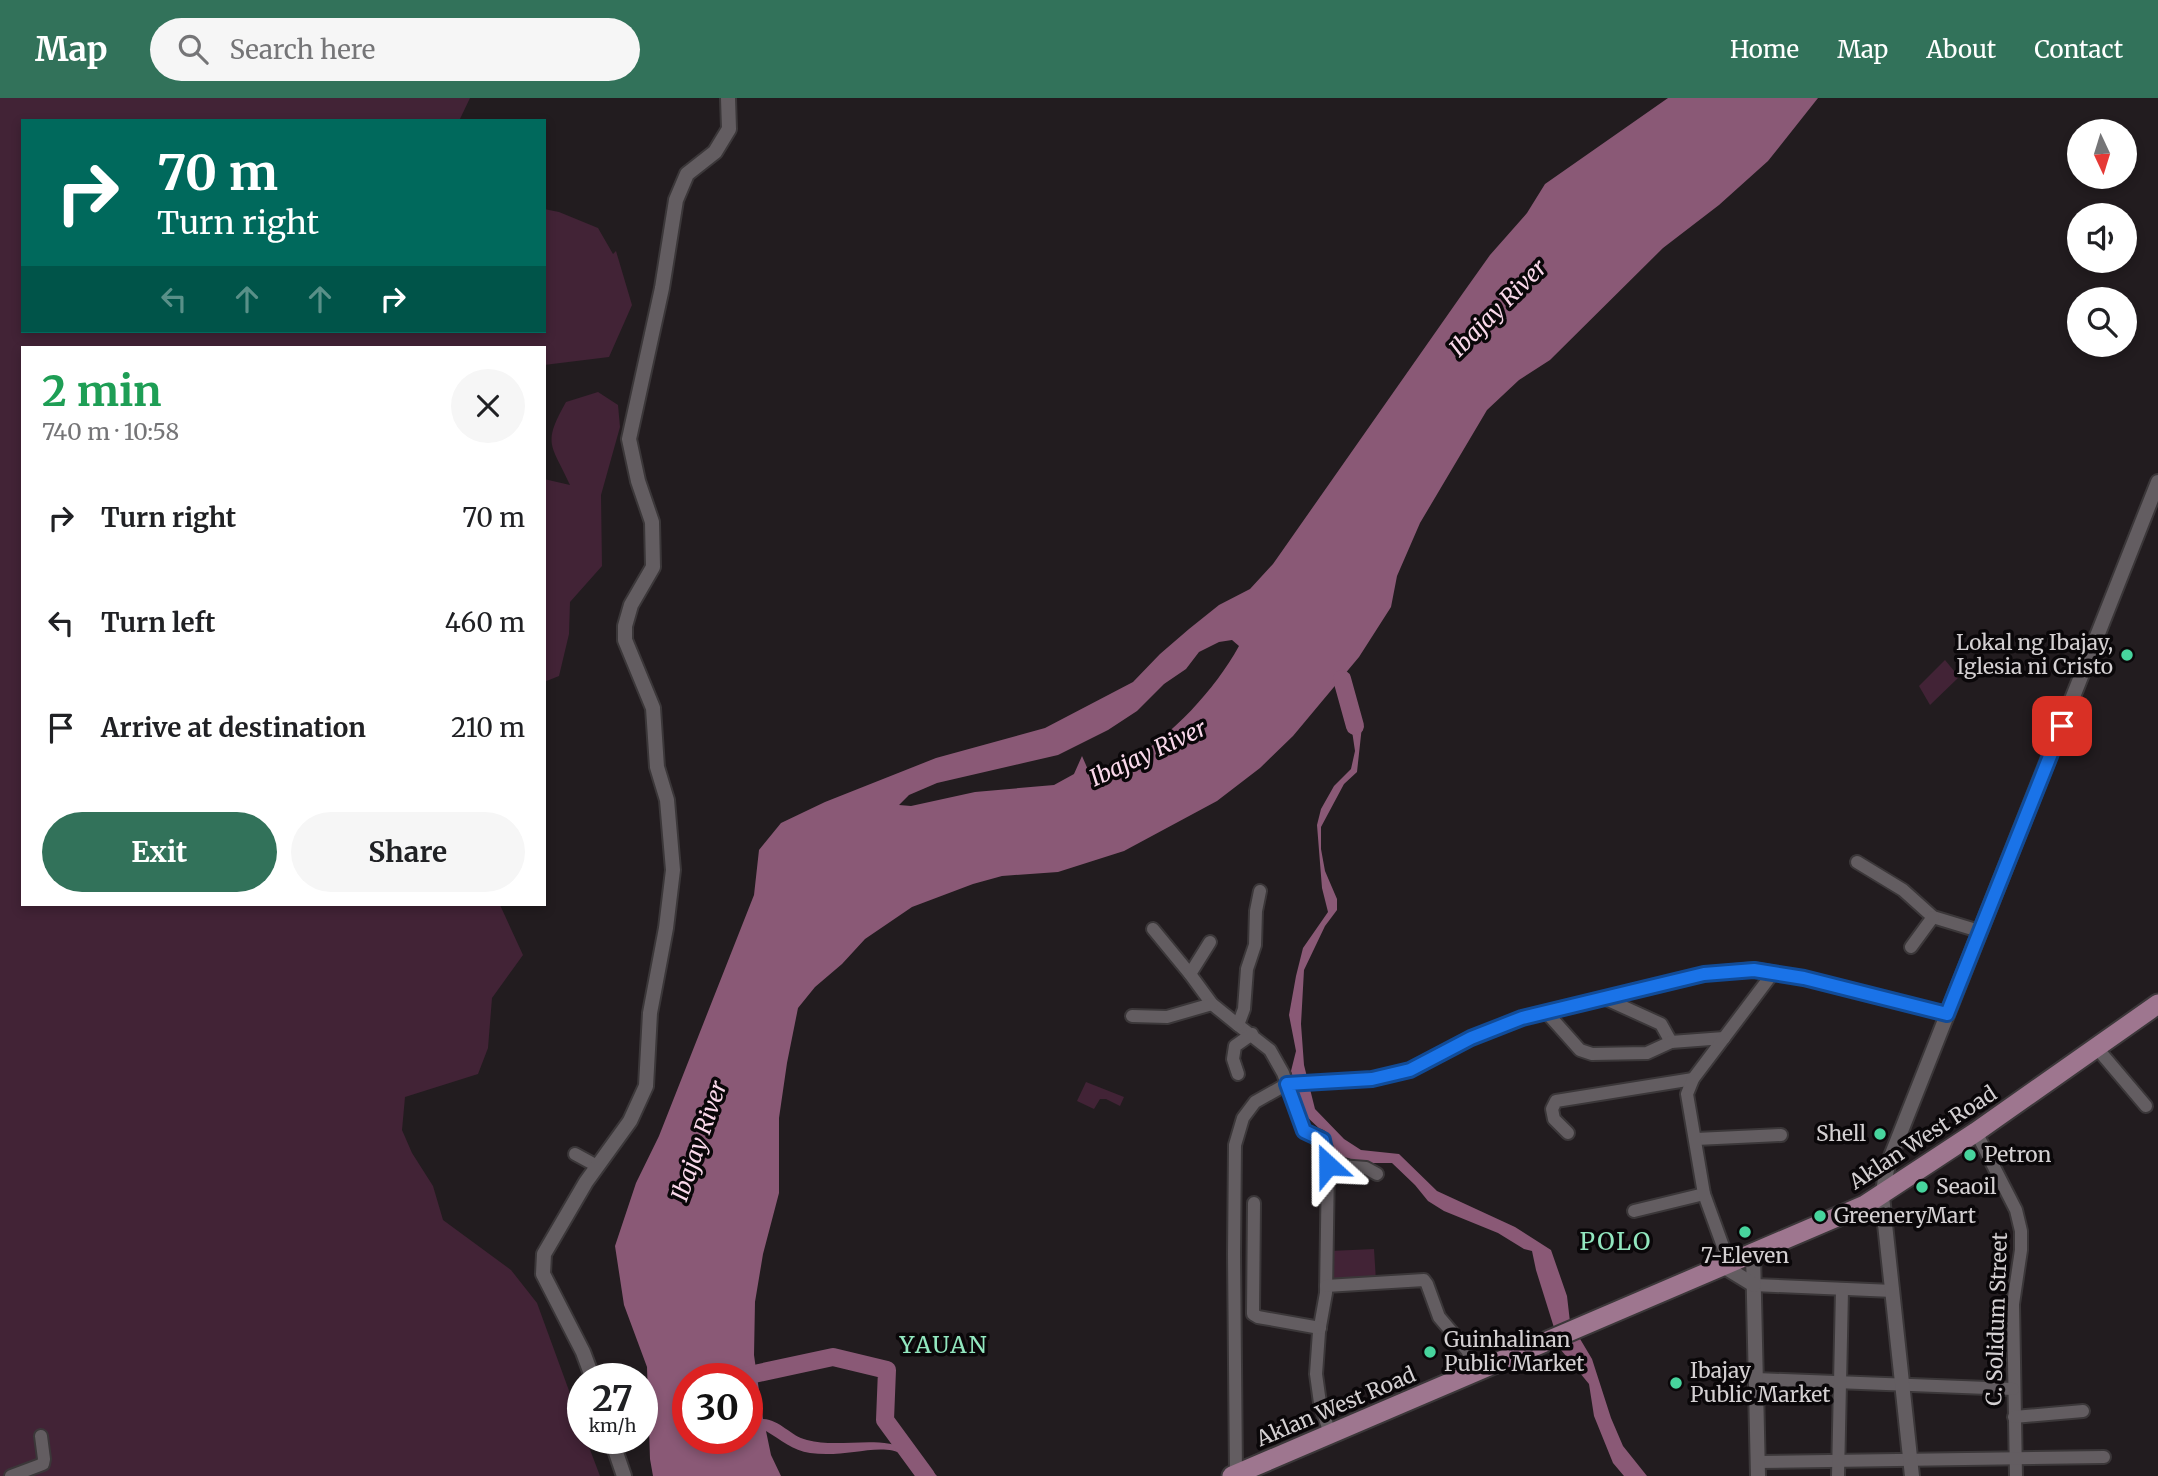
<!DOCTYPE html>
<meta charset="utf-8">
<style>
body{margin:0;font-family:Merriweather,serif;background:#f6f6f6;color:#202124;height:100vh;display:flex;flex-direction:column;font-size:26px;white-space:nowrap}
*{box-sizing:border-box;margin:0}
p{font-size:23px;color:#757577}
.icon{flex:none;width:38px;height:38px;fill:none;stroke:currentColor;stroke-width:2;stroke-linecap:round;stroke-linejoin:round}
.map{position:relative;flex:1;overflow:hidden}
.side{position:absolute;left:21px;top:248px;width:525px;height:560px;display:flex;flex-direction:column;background:#fff;border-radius:0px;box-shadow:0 4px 10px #0003}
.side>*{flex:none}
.guide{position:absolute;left:21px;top:21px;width:525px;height:214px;border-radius:0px;box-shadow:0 4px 10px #0003;background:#00695c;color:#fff;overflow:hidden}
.needle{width:46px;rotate:176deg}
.buttons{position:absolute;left:2067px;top:21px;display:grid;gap:14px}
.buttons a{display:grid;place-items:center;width:70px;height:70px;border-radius:50%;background:#fff;box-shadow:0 4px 10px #0003;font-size:35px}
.speed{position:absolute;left:567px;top:1265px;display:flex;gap:14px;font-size:35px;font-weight:700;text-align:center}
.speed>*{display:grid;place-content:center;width:91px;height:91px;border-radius:50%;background:#fff;box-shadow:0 4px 10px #0003;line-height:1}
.speed small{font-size:18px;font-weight:400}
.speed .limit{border:10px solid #d22;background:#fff;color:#111}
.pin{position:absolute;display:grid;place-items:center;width:60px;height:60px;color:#fff;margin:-30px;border-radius:14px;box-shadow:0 4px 10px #0006}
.me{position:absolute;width:77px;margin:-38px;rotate:336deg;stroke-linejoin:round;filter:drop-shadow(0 0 5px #0008)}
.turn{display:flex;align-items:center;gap:24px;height:147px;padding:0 21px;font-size:32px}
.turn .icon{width:91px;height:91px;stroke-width:2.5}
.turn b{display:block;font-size:49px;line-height:60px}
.lanes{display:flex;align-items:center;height:66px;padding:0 21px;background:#0003;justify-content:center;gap:35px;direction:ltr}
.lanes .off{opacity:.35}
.round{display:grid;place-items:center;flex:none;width:74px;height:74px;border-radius:37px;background:#f6f6f6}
.head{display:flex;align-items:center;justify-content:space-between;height:119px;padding:0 21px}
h1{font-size:42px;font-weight:700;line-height:52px;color:#1e9e55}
.primary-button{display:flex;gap:14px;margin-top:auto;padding:14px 21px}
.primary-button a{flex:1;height:80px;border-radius:42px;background:#32725a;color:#fff;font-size:28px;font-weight:700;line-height:80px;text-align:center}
.primary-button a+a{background:#f6f6f6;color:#202124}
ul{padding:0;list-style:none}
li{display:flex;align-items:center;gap:21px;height:105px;padding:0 21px}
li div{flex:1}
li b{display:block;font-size:26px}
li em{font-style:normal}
header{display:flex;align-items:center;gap:42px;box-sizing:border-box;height:98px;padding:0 35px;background:#32725a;color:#fff}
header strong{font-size:33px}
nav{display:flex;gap:38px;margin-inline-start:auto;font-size:24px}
.search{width:490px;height:63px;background:#f6f6f6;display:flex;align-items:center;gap:18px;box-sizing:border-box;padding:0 24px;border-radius:38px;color:#757577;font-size:26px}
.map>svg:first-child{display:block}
.green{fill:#422336}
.water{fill:#8a5976;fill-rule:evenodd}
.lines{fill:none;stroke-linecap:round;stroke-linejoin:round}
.river{stroke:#8a5976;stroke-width:18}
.minor-casing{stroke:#3b3739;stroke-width:16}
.tertiary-casing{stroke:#3b3739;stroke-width:18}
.primary-casing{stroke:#3b3739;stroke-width:23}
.minor{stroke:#635d61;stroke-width:12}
.tertiary{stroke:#635d61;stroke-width:14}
.primary{stroke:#9e768f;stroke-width:19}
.route-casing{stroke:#114b97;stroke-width:18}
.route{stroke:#1a73e8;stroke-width:12}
.poi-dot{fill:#47d49d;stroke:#0a0709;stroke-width:2.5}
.labels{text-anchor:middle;stroke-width:7;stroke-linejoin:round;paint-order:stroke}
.poi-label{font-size:21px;fill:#d4d0d2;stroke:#0a0709;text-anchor:start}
.street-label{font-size:21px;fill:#d4d0d2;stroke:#0a0709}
.water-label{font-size:23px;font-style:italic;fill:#fad9eb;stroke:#0a0709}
.neighbourhood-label{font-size:23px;letter-spacing:2px;fill:#92e7bf;stroke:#0a0709}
.quarter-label{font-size:24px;letter-spacing:2px;fill:#92e7bf;stroke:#0a0709}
</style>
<header>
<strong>Map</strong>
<div class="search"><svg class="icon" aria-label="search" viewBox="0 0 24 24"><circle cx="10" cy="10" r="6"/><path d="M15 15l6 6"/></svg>Search here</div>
<nav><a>Home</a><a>Map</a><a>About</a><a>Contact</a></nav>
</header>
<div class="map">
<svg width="2158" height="1378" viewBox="0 0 2158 1378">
<rect width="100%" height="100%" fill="#221c1f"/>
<!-- green -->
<g class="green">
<polygon points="0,0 470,0 459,23 23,23 23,233 544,233 544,111 559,114 598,130 613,156 616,153 632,207 609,259 544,267 544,250 23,250 23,807 500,807 523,857 492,900 488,950 478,976 405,999 402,1032 412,1055 433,1088 443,1122 511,1172 537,1205 583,1331 583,1340 586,1341 600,1378 0,1378"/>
<path d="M598,294L618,307L620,329L601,397L602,468L570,504L569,536L559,578L544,584V381L570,387C551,345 542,347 566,304Z"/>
<polygon points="1945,562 1959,579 1930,607 1919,588"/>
<polygon points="1086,984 1124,999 1120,1008 1106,1001 1100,1001 1094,1011 1077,1003"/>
<polygon points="1374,1151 1376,1183 1329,1185 1330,1153"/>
</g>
<!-- water -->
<g class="water">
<path d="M1668,0H1818L1768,63L1719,107L1663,150L1550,262L1519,282L1487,312L1420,425L1397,478L1391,509L1359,559L1293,638L1260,670L1217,703L1124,753L1058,774L1002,778L973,786L912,809L865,841L842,866L815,889L798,910L787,965L779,1020V1095L763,1156L755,1204L754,1257L763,1321C781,1322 790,1338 807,1342C841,1351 876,1336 910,1352C916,1354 932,1372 937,1378H916C909,1345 879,1351 854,1354C839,1356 824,1357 810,1355C793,1353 780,1341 766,1333L771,1357L781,1378H653L650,1361L647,1269L624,1207L615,1148L636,1085L659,1038L754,797L759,752L781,725L825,704L936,660L1045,630L1133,584L1160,556L1189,531L1219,507L1250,491L1273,466L1463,195L1490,157L1527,115L1545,86ZM1232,542L1239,548C1214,593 1173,636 1129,664C1117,672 1103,678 1091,685L1089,674L1082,658L1074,676L1054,687L975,694L911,708L899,707L909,697L937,685L1058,657L1108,632L1137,613L1164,586L1186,571L1199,554L1219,544ZM688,1281H747V1340H688Z"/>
<polygon points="1350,603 1362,628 1357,674 1344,686 1321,729 1321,751 1325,773 1337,801 1337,812 1325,828 1304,872 1301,926 1304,967 1315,1011 1344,1041 1361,1052 1399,1056 1437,1093 1515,1129 1551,1152 1567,1198 1570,1224 1592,1261 1611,1320 1623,1348 1647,1378 1624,1378 1613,1365 1594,1318 1589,1286 1561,1252 1536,1172 1532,1153 1524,1151 1498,1135 1444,1113 1428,1103 1415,1087 1392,1065 1362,1065 1345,1059 1334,1050 1324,1035 1305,1017 1291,973 1296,953 1289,917 1296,878 1303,850 1328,814 1322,790 1317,727 1321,711 1334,688 1351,671 1355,653 1348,606"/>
</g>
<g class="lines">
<!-- river -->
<g class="river">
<polyline points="1342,581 1355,628"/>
<polyline points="731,1281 833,1259 887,1272 885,1322 926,1378"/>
</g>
<defs>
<g id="minor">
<polyline points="1857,764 1903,792 1933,819 1979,833"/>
<polyline points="1260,793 1256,813 1255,847 1247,871 1244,911 1238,927 1270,952 1283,975 1304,1033 1320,1039 1326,1050 1328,1067 1326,1195 1319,1234 1316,1276 1320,1305 1330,1336"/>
<polyline points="1153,831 1190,876"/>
<polyline points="1210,844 1190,876 1212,906 1238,927"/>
<polyline points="1911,849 1933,819"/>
<polyline points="1606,901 1661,926 1671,944"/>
<polyline points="1547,915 1580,952 1592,956 1647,955 1671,944 1724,940"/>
<polyline points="1132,918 1167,919 1212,906"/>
<polyline points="2096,949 2146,1008"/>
<polyline points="1238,976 1233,961 1235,948 1252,936"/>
<polyline points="1976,1034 2016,1112 2021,1133 2021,1152 2013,1206 2016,1378"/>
<polyline points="1568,1035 1554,1021 1552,1011 1556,1003 1693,981"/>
<polyline points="1696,1041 1781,1037"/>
<polyline points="575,1056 597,1068"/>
<polyline points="1328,1067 1366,1070 1377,1076"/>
<polyline points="1254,1105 1253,1216 1258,1219 1320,1230"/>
<polyline points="1634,1113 1704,1096"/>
<polyline points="1729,1165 1704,1096 1687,996 1693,981 1773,875"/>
<polyline points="1754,1187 1893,1193"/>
<polyline points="1326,1188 1424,1182 1427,1186 1439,1219 1467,1252 1477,1274"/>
<polyline points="1756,1281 2013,1291"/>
<polyline points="2014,1319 2083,1313"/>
<polyline points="1758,1364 2104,1359"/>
<polyline points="1236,1376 1234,1156 1235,1047 1243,1020 1255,1004 1287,986 1372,981 1410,972 1471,940 1522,920 1704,876 1754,871 1804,880 1947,916"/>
<polyline points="11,1378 43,1366 44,1361 41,1338"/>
<polyline points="1838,1378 1842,1192"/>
</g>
<g id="tertiary">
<polyline points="1753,1155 1758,1378"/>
<polyline points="1723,1168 1754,1187"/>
<polyline points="593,1281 583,1254 543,1176 544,1156 586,1084 630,1023 646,988 650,915 666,830 673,772 667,702 657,669 653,610 625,542 625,528 631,507 653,469 652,424 638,383 629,341 662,190 676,102 687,76 715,54 729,31 728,0"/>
<polyline points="611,1340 624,1378"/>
<polyline points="1912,1378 1882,1098 1888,1066 2158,384"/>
</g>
<polyline id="primary" points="1232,1378 1865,1107 1976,1034 2158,906"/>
</defs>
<!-- minor casing -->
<use href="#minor" class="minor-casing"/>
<!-- tertiary casing -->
<use href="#tertiary" class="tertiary-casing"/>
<!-- primary casing -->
<use href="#primary" class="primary-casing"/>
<!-- minor -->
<use href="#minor" class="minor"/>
<!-- tertiary -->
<use href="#tertiary" class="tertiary"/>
<!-- primary -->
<use href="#primary" class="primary"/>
</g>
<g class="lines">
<defs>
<polyline id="route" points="1328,1067 1323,1042 1304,1033 1287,986 1372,981 1410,972 1471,940 1522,920 1704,876 1754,872 1804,880 1947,916 2062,628"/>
</defs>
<!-- route casing -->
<use href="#route" class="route-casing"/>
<!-- route -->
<use href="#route" class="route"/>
</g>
<!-- markers -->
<g class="poi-dot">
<circle cx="2127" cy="557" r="7"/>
<circle cx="1880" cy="1036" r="7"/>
<circle cx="1970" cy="1057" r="7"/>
<circle cx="1922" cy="1089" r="7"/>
<circle cx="1820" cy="1118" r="7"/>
<circle cx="1745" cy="1134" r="7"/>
<circle cx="1430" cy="1254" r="7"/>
<circle cx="1676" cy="1285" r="7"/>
</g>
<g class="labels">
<!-- poi labels -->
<g class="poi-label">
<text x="2113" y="552" text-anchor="end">Lokal ng Ibajay,<tspan x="2113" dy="24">Iglesia ni Cristo</tspan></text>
<text x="1866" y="1043" text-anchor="end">Shell</text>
<text x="1984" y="1064">Petron</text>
<text x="1936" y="1096">Seaoil</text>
<text x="1834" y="1125">GreeneryMart</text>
<text x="1745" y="1165" text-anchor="middle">7-Eleven</text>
<text x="1444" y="1249">Guinhalinan<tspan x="1444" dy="24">Public Market</tspan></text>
<text x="1690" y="1280">Ibajay<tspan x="1690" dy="24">Public Market</tspan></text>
</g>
<!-- street labels -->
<g class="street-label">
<text transform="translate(1923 1040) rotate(-33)" y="7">Aklan West Road</text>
<text transform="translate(1997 1221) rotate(-88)" y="7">C. Solidum Street</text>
<text transform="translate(1336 1309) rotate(-23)" y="7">Aklan West Road</text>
</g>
<!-- water labels -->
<g class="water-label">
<text transform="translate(1498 210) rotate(-45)" y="8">Ibajay River</text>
<text transform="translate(1148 655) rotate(-25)" y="8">Ibajay River</text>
<text transform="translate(699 1043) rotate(-71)" y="8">Ibajay River</text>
</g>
<!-- neighbourhood labels -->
<g class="neighbourhood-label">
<text x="944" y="1255">YAUAN</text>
</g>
<!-- quarter labels -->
<g class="quarter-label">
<text x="1616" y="1152">POLO</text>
</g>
</g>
</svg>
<div class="buttons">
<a><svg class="needle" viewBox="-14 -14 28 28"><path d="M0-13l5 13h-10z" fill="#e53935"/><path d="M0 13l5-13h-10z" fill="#757577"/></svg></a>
<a><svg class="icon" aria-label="sound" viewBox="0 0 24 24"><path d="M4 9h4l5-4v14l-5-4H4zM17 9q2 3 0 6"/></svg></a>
<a><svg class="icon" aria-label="search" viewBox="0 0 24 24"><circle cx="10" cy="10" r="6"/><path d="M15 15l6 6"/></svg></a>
</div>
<div class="speed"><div>27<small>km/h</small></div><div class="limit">30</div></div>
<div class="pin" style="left:2062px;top:628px;background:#d93025"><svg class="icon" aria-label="arrive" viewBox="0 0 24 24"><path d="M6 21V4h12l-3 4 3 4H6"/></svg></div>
<svg class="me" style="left:1328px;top:1067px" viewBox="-20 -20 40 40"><path d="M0-17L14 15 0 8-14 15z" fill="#1a73e8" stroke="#fff" stroke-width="4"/></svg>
<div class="guide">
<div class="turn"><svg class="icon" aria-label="right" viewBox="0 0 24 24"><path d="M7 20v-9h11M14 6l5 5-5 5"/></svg><div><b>70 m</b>Turn right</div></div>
<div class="lanes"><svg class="icon off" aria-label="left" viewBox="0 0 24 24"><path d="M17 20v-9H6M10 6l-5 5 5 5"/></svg><svg class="icon off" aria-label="ahead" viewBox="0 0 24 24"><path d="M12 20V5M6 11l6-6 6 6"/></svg><svg class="icon off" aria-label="ahead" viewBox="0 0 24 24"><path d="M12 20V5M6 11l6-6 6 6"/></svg><svg class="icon" aria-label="right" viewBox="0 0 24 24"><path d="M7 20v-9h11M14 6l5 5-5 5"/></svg></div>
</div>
<section class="side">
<div class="head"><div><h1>2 min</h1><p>740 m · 10:58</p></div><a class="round"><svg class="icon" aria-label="close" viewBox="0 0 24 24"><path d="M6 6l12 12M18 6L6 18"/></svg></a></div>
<ul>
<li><svg class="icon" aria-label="right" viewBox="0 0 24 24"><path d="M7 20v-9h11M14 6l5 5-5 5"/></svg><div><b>Turn right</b></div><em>70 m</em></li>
<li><svg class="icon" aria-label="left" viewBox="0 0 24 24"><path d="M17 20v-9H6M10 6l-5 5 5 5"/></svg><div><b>Turn left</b></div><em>460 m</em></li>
<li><svg class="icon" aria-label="arrive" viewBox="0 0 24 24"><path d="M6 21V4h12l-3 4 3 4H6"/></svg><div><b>Arrive at destination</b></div><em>210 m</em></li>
</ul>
<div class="primary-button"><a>Exit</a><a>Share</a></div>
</section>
</div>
